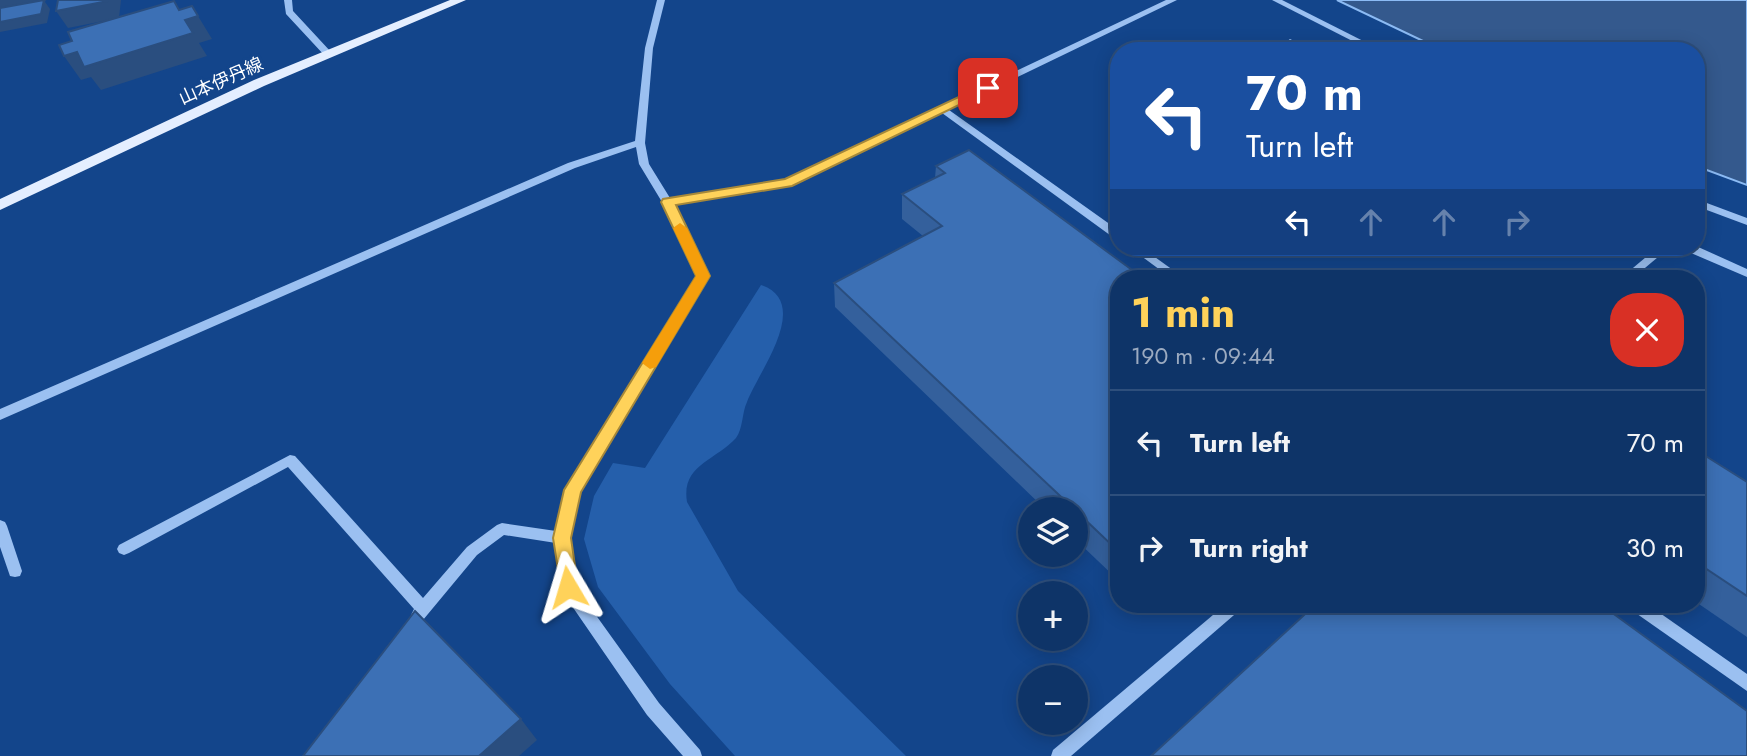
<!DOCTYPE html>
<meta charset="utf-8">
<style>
body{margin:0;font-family:Jost,"Noto Sans JP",sans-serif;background:#173c6e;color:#f1f3f6;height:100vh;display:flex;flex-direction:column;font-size:26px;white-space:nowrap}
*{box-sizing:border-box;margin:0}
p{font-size:23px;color:#9baac0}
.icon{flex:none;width:38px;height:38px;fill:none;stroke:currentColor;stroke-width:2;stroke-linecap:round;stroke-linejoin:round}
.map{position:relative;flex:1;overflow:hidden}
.drawer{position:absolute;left:1110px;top:270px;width:595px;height:343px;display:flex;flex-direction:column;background:#0e3468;border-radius:28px;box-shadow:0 4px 18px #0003,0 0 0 2px #2e4f7c}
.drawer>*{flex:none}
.top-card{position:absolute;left:1110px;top:42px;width:595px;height:214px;border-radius:28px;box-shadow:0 4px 18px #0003,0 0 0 2px #2e4f7c;background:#1a4fa0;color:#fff;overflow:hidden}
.buttons{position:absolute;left:1018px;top:497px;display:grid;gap:14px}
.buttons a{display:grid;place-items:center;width:70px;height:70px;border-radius:50%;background:#0e3468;box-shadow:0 4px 18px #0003,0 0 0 2px #2e4f7c;font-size:35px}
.pin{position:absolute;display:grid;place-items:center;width:60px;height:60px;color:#fff;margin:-30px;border-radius:14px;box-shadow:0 4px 10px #0006}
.me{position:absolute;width:77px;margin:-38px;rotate:353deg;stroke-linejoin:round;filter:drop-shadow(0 0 5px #0008)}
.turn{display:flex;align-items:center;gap:24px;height:147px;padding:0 21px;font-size:32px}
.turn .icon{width:91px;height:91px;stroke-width:2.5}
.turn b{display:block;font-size:49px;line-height:60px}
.lanes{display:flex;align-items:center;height:66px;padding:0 21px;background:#0003;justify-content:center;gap:35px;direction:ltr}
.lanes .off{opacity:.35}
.round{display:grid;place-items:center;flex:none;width:74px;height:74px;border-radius:28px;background:#173c6e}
.summary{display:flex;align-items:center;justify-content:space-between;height:119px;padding:0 21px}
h1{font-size:42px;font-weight:700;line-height:52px;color:#ffd25a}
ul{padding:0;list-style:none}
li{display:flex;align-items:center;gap:21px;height:105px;padding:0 21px;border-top:2px solid #2e4f7c}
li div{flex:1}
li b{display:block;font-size:26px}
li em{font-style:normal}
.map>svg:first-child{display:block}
.green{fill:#255fab}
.water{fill:#34598d;stroke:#8cbbf4;stroke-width:2}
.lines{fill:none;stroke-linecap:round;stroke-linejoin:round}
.minor{fill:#9bc0f1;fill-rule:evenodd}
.major{fill:#e4eeff;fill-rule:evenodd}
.wall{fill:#34609c}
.shaded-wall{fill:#2a4e7f}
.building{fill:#3c70b5;stroke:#2a4e7f;stroke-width:2}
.route{fill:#ffd25a;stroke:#a6883a;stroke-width:2}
.slow{fill:#f59e0b}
.labels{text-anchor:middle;stroke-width:6;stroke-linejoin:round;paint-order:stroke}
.far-street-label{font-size:18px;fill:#fff;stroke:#13458b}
</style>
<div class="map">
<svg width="1747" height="756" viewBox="0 0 1747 756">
<rect width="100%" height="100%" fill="#13458b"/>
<!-- green -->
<path class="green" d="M761,285C813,303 758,372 747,402C742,412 743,429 736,438C715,461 681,465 687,502L738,591L906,756H735L670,684L598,587L584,539L594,496L613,463L645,468Z"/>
<!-- water -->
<polygon class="water" points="1337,0 1747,0 1747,185 1696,166 1696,51 1444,51"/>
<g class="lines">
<!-- minor -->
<g class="minor">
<polygon points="284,0 292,0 293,11 331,52 331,56 325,56 286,14"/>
<polygon points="657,0 665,0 653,48 645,143 649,164 670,198 786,180 1166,0 1177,0 949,110 1118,230 1118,239 1114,238 942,113 792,185 673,204 709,276 578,491 569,538 575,586 659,703 700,750 702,756 683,756 647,715 563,593 556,543 504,535 477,555 423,620 418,622 413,620 411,615 414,609 288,467 129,553 124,555 119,553 117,549 119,545 290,455 295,456 423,598 467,547 497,525 502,523 556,531 567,486 697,276 662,202 639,164 636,147 575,168 0,420 0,409 568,163 635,141 645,48"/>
<polygon points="1272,0 1282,0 1383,51 1372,51"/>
<polygon points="1290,39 1310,49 1311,51 1300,51 1287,44 1286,42"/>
<polygon points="1696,199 1747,218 1747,225 1696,206"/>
<polygon points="1696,246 1747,269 1747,277 1684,250 1683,247"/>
<polygon points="1129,247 1141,247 1184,278 1171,278"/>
<polygon points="1658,247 1670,247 1633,278 1621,278"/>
<polygon points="0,520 5,522 7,526 22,571 20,576 15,577 10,576 0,547"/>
<polygon points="1226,604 1243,604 1241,609 1071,756 1051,756 1053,750"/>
<polygon points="1628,604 1647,604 1747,674 1747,691 1630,609"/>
</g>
<!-- major -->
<polygon class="major" points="450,0 466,0 264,86 0,210 0,199 254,80"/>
</g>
<!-- wall -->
<g class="wall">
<polygon points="936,166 1118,278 1118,580 1076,540 1076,509 1045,509 835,307 834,283 923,236 902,219 902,194 935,178"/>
<polygon points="1696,450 1747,482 1747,637 1696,602"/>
</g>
<!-- shaded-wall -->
<g class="shaded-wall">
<polygon points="0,0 46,0 45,2 50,9 47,23 0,32"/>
<polygon points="108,0 121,0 119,18 68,28 56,11"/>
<polygon points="198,16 212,39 199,43 207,56 101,90 91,77 81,80 64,56"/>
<polygon points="521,719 537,740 519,756 479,756"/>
</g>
<!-- building -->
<g class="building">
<polygon points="44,0 41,14 0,22 0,8"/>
<polygon points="58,0 108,0 108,1 56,11"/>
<polygon points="174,1 179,10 192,6 198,16 185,20 193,33 84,67 77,52 64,56 59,45 72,41 68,32"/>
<polygon points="969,150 1143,278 1118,278 1118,551 1076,511 1076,509 1074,509 834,283 942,226 902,194 945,173 936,166"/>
<polygon points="1696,450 1747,482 1747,596 1696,562"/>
<polygon points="1316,604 1600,604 1747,711 1747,756 1151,756"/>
<polygon points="415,611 521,719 479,756 303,756"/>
</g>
<!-- route -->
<polygon class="route" points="984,85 994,88 792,186 676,205 710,276 581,492 571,538 578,587 575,594 568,596 562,594 553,538 564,490 696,276 661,202 663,199 785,179"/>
<!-- slow -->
<polygon class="slow" points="680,223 687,228 710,276 656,367 650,369 642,363 696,276 673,228"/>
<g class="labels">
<!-- far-street labels -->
<g class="far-street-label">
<text transform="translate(221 81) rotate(-24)" y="6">山本伊丹線</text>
</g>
</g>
</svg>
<div class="buttons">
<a><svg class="icon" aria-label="layers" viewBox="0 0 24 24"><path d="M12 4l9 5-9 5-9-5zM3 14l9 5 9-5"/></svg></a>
<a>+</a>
<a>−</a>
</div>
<div class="pin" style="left:988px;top:88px;background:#d93025"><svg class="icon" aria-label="arrive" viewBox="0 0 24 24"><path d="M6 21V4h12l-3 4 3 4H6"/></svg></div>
<svg class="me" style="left:568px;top:587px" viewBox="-20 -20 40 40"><path d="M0-17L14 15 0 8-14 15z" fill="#ffd25a" stroke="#fff" stroke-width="4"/></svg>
<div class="top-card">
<div class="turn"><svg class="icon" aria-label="left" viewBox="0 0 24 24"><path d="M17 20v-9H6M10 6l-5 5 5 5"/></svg><div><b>70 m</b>Turn left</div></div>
<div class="lanes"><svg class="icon" aria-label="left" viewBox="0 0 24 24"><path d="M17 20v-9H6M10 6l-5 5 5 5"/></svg><svg class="icon off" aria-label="ahead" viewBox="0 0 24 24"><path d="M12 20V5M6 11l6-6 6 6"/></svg><svg class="icon off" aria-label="ahead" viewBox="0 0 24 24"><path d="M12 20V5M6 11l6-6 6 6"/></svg><svg class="icon off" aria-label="right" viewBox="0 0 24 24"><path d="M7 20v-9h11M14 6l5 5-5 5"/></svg></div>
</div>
<section class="drawer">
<div class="summary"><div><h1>1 min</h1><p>190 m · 09:44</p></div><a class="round" style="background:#d93025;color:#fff"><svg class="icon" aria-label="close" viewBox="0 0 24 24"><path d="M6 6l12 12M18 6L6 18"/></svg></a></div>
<ul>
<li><svg class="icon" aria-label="left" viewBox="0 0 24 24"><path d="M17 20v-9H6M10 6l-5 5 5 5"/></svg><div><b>Turn left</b></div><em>70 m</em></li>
<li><svg class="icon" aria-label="right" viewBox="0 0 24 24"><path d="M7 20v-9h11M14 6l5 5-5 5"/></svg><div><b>Turn right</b></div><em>30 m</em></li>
</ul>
</section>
</div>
